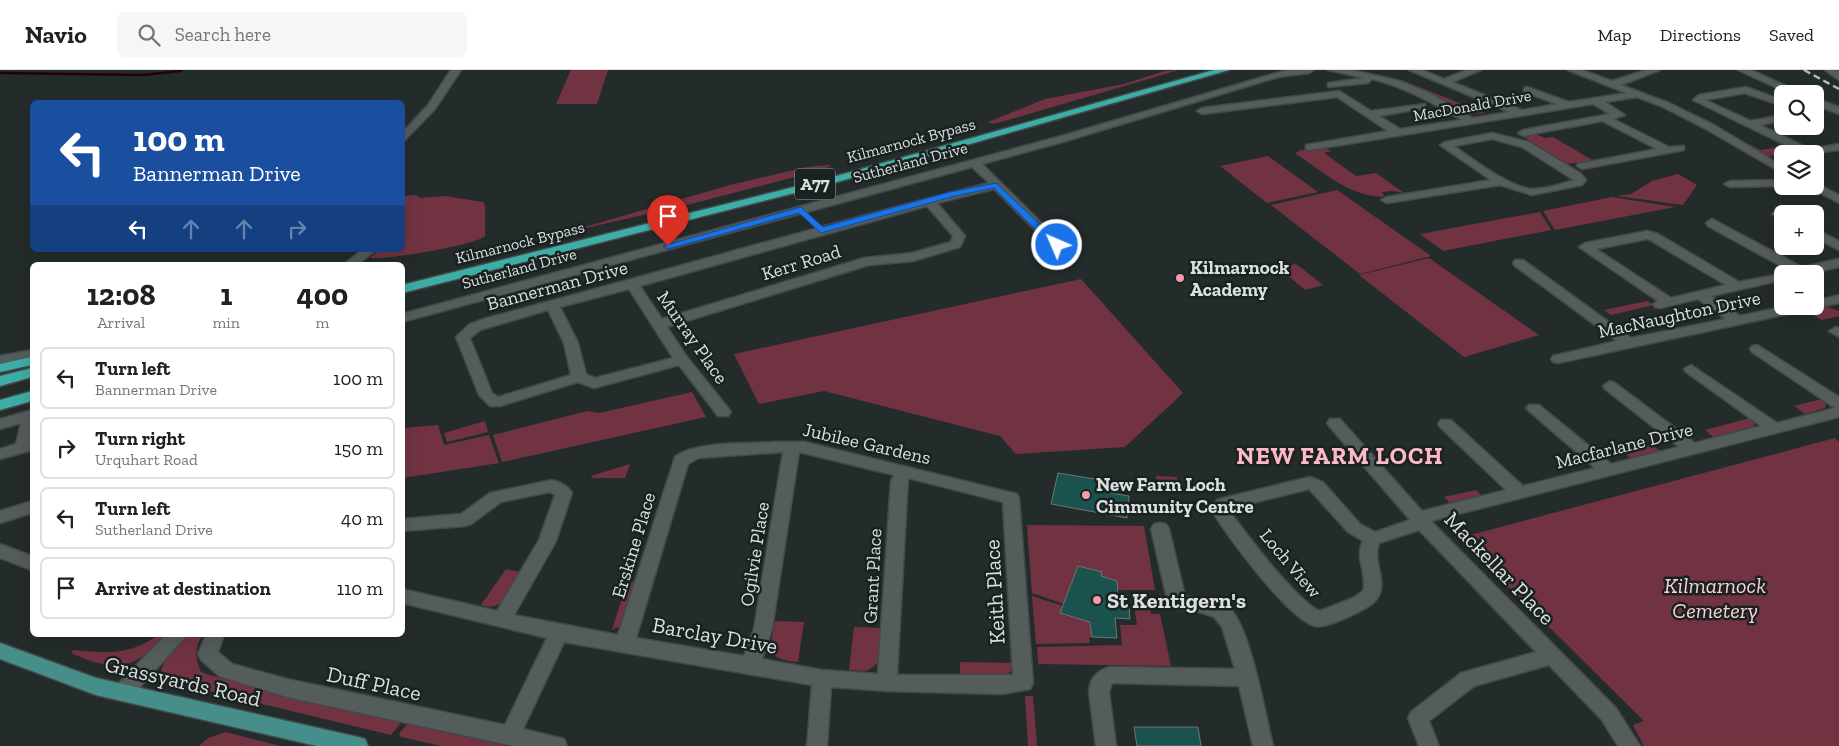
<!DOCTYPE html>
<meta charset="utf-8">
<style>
body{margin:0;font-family:"Zilla Slab",serif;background:#f6f6f6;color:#202124;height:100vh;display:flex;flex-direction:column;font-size:19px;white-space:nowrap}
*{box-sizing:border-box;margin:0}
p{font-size:16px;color:#757577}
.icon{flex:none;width:28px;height:28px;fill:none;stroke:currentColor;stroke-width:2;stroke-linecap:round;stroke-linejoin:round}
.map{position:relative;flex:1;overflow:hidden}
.panel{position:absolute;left:30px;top:192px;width:375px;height:375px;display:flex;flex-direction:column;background:#fff;border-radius:8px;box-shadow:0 5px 20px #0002}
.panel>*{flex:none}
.guide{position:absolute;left:30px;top:30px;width:375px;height:152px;border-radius:8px;box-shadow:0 5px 20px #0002;background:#1a4fa0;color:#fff;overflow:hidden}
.fabs{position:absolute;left:1774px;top:15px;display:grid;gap:10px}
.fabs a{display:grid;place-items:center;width:50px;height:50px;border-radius:8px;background:#fff;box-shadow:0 5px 20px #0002;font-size:25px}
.pin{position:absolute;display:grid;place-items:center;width:42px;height:42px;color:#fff;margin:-51px -21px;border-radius:50% 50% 50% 0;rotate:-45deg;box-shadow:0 0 5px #0007}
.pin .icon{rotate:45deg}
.me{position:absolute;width:55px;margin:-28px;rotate:315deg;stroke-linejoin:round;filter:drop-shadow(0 0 4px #0008)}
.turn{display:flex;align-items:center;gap:18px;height:105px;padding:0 20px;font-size:22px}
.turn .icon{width:65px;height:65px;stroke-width:2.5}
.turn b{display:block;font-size:35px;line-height:42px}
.lanes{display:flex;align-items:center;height:48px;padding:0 20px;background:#0003;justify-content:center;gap:25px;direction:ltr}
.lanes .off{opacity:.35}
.eta{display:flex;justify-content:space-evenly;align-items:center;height:85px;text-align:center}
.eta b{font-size:30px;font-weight:800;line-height:35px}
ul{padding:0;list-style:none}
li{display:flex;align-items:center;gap:15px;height:62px;margin:0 10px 8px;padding:0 10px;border:2px solid #e0e0e0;border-radius:8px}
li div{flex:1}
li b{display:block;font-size:19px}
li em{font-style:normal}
header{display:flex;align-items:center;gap:30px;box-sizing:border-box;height:70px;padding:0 25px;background:#fff;border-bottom:1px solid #e0e0e0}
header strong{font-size:24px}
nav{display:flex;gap:28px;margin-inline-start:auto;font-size:18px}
.search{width:350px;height:45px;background:#f6f6f6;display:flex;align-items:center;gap:12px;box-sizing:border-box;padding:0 18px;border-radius:8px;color:#757577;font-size:19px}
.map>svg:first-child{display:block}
.green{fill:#713342}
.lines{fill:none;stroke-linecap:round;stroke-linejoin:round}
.stream{stroke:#270009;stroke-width:2.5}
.building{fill:#1a524e;stroke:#6c7574}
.minor-casing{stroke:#424948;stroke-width:3}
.major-casing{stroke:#424948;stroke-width:3}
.highway-casing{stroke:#424948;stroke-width:3}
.minor{fill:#545d5c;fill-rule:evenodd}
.major{fill:#468e89;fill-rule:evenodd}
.highway{fill:#3daea7;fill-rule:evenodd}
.rail{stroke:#b5baba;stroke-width:2.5;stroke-dasharray:7 4;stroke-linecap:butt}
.route{fill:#1a73e8;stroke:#114b97}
.poi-dot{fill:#f39aab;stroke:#1a2221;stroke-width:2}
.labels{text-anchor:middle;stroke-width:5;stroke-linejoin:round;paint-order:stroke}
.far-street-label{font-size:16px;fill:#dadfdf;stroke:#1a2221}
.shield{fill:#1a2221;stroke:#a0a6a6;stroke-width:1}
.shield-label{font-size:18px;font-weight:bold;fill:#dadfdf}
.street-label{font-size:19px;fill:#dadfdf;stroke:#1a2221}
.poi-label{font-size:19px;font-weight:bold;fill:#dadfdf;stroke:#1a2221;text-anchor:start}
.near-street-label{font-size:22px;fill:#dadfdf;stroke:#1a2221}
.near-park-label{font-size:22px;font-style:italic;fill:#fbcfd6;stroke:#1a2221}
.near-poi-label{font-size:22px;font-weight:bold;fill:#dadfdf;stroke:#1a2221;text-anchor:start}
.district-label{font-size:24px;font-weight:bold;letter-spacing:1px;fill:#fdb9c5;stroke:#1a2221}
</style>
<header>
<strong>Navio</strong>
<div class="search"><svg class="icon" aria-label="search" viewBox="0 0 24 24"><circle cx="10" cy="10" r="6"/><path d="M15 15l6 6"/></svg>Search here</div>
<nav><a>Map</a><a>Directions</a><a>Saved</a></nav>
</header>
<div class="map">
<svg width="1839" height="676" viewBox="0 0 1839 676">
<rect width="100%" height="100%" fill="#242c2b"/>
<!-- green -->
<g class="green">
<polygon points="571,0 608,0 597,34 556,34"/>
<polygon points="1179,0 1008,50 993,54 988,52 1045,29 1124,14 1165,1"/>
<polygon points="1399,9 1485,43 1465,44 1395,10"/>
<polygon points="1535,64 1545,68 1553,67 1594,91 1567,94 1524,67"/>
<polygon points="1746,73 1761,80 1785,76 1782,74 1800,81 1775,86 1765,81 1773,86 1764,87 1741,74"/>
<path d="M1322,76L1331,81L1324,83L1356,106L1376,103L1404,123L1392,121L1382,122L1384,125L1383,127C1349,126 1322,101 1295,83L1301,80H1316V78Z"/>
<polygon points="1268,86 1318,122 1267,133 1220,96"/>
<polygon points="831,95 825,99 687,135 564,163 730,115 807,97"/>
<polygon points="1678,104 1697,115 1683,135 1617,126 1631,124 1652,111"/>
<polygon points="1337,120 1431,186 1360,204 1271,135"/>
<path d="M416,125L420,128L445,126L483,132L485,136V166C477,175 385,190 370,188L380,180H402L403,126Z"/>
<polygon points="1612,127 1675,137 1555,160 1543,141"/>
<polygon points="1540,142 1551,160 1443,181 1420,164"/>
<polygon points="1429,188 1539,265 1464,287 1359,205"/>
<polygon points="1296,194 1323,215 1305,220 1279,198"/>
<polygon points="1081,209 1183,323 1125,377 1016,384 1000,366 824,321 759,334 734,284"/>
<polygon points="1647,231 1654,235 1611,245 1604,240"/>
<polygon points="1821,235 1839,241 1839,246 1822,250 1803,239"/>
<polygon points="692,322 706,347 502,392 493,365 587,341 599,343"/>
<polygon points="1822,329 1826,333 1825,338 1805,344 1794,336"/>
<polygon points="1750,348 1755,354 1752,357 1713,367 1705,360"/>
<polygon points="485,351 488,362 447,372 444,363"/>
<polygon points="438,355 444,375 489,365 499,393 403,408 403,358"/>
<polygon points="1835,368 1839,372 1839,676 1644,676 1633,655 1644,651 1459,468"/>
<polygon points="1652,375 1660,381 1630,388 1623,382"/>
<polygon points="630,394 625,408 592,408 591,406"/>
<polygon points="1156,406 1177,407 1179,418 1158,417"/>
<polygon points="1476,420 1482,426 1451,434 1444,427"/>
<polygon points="1027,455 1144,456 1155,520 1118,520 1117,511 1101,506 1102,502 1078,496 1064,534 1032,523"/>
<polygon points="506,499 520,502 503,533 491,537 481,535"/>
<polygon points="627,512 639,512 624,554 612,560"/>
<polygon points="1032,526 1063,536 1060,543 1090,552 1092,567 1089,568 1090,573 1036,574"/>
<polygon points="1133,528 1148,528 1151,544 1160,544 1171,596 1038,594 1037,577 1122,575 1120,555 1137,555"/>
<path d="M775,551L804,552L798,592C765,590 770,578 775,551Z"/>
<polygon points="854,557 884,558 881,591 867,601 849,600"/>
<path d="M158,565H167C134,600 115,603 71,583L73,580C109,583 127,586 158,565Z"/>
<path d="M188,565H203C194,577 195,588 201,602L209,605L403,650L391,665L166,611L161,607C160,590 177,577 188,565Z"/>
<path d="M960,592L1014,593V597C1006,613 975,606 960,605Z"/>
<polygon points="1025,626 1033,626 1037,676 1028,676"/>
<polygon points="408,653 507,676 441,676 401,667 399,664"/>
<polygon points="226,662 281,676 199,676 208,668"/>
</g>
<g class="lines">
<!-- stream -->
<polyline class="stream" points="0,3 143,5 181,1"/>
</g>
<!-- building -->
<g class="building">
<polygon points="1058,403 1113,412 1111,423 1129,426 1127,448 1051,434"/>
<polygon points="1078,496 1102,502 1101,506 1117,511 1118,525 1128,526 1130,549 1115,548 1117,568 1092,567 1090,552 1060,543"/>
<polygon points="1134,657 1198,657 1201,676 1137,676"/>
</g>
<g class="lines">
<defs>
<g id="minor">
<polygon points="451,0 461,0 435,39 402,73 402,63 428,35"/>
<path d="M1287,0H1314L1309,3L1278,7L1066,71L982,94L1061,172L1063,175L1061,178H1053L994,119L937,133L965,166L960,177L913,191L869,195L667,257L687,287L728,338L731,342L728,346H718L679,295L594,318L578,312L500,336H490L479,325L456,267L470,254L487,248C655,204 821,155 989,113L972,97L402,252V244L1058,67ZM927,136L953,166L951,172L912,183L864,188L662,249L640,216ZM629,219L673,288L595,308L586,304L578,273L560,237ZM548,240L564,273L571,305L498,327L492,323L470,268L480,260Z"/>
<path d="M1328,0H1352L1400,11L1429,23L1473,48L1509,42L1409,0H1422L1444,9L1467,0H1481L1452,12L1522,40L1557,34L1524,22V18L1527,17L1569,32L1626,23L1568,0H1582L1612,11L1646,0H1660L1621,15L1669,33L1714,55L1782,96V103L1706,59L1663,37L1637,27L1605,32L1625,45L1613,49L1669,77L1684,76V80L1582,99L1577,96L1578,94L1657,79L1602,51L1523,66L1518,63L1523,60L1610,44L1593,34L1310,80L1306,79V75L1388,61L1337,27L1202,44L1197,41L1202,38L1339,21L1371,41L1425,34V38L1379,46L1400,59L1462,50C1433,33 1405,17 1372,9L1368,13L1328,17V13L1364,8Z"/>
<polygon points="1738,0 1751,0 1804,24 1790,24"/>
<polygon points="1825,0 1836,0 1839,2 1839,10"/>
<polygon points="1746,17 1782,30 1782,36 1745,23 1705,30 1751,51 1782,45 1782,51 1760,55 1810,79 1839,74 1839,80 1804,84 1693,30 1699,25"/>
<polygon points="1815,28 1839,37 1839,44 1815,35"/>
<path d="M1492,63L1529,72L1580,103L1586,110L1582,115L1532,125L1500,115L1387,133L1381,130L1387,127L1491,110L1440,75L1445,72ZM1492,69L1522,77L1574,110C1562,114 1546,119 1532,119C1509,117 1474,90 1454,76Z"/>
<polygon points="1782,110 1782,116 1730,117 1724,114 1730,111"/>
<polygon points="1815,113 1839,125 1839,133 1807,116 1815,116"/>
<polygon points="1778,140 1786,144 1782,144 1782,149 1772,144"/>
<path d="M1712,149L1802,197L1839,189V197L1806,204H1782V210L1711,226L1740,246L1787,236H1815V231L1839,225V233L1558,293L1553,292L1551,289L1553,286L1617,271L1515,196L1513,193L1515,190H1523L1631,268L1726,249L1698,229L1660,238L1655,237L1653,234L1658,231L1579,177L1585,173L1647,161L1658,164L1739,212L1786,203L1788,200L1708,156L1706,153ZM1647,169L1650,170L1726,215L1671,228L1596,179Z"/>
<polygon points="1815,159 1839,171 1839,180 1815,168"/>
<polygon points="362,180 376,180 357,195 343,195"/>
<polygon points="1836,257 1839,258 1839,267 1829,261"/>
<path d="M1757,275L1839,327V347L1431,451L1616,638L1640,676H1618L1602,650L1549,595L1474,616L1429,651L1439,676H1419L1408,648L1411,642L1461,603L1536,582L1419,460L1379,473C1371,495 1393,516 1372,534C1362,541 1326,559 1315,556C1289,550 1225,464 1211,439L1217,430L1223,428L1310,407L1323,412L1360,454L1375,462L1410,450L1330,357L1327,353L1330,349H1340L1422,441L1506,420L1441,358L1438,354L1441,350H1451L1523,416L1595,398L1529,341L1526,338L1529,335H1539L1611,394L1679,377L1605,319L1603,316L1610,311L1615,313L1695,373L1761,356L1686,302L1684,299L1691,295L1777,353L1835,338L1752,282L1750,279L1752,276ZM1309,419L1348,462L1363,471C1354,488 1368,504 1363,521L1353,528L1320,541C1298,533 1244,461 1228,439Z"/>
<polygon points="32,280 32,288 0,294 0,286"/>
<polygon points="32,340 32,380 0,389 0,379 16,374 21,353 0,359 0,349"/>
<path d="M774,372H805L1017,424L1019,428L1033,613L1030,619L1002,624L887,621L831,617L827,676H807L812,615L564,572L523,659L564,669L567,676H514L287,627L219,606L201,590L198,584L206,565H224L218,582L232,594L287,609L505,655L547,568L402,533V519L497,541L539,470L555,425L550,422L501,432L471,454L465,456L402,461V449L461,444L490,423L552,410C560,412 568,416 572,423L556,471L514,545L618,565L675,387C695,371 748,374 774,372ZM783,382L754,559L744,586L636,568L688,394L698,388ZM799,382L894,405L891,411L878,604L822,600L762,589L772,559ZM908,408L1003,432L1013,605H897Z"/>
<polygon points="32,431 32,443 0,453 0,441"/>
<path d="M1160,453L1166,454L1169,459L1185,526C1199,528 1217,528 1229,538C1250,555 1266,647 1273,676H1253L1239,616L1112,613L1109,622L1116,676H1096L1089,622C1090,607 1097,601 1110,597L1235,599L1222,557L1214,547L1203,543L1171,538L1168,533L1151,459L1154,454Z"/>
<polygon points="0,474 32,486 32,500 0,488"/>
<polygon points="166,565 187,565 130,628 123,631 116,628 113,622 116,616"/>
</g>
<polygon id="major" points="0,573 96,608 358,667 365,669 368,676 317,676 96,625 0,589"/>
<g id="highway">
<polygon points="1214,0 1229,0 830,114 402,223 402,215 822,110"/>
<polygon points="32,287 32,295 0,302 0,294"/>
<polygon points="32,298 32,307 0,316 0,306"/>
<polygon points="32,321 32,331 0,340 0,330"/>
</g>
</defs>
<!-- minor casing -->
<use href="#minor" class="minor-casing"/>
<!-- major casing -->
<use href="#major" class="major-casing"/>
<!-- highway casing -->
<use href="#highway" class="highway-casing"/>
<!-- minor -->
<use href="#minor" class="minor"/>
<!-- major -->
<use href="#major" class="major"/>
<!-- highway -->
<use href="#highway" class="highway"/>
<!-- rail -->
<polyline class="rail" points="1804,0 1839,19"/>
</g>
<!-- route -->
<polygon class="route" points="996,113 1060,173 1060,177 1053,177 994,118 955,126 821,163 799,143 668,179 663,176 801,137 823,157 950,122"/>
<!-- markers -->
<g class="poi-dot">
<circle cx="1180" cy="208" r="5"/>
<circle cx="1086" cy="425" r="5"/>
<circle cx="1097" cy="530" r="5"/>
</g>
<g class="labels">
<!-- far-street labels -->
<g class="far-street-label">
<text transform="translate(1472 35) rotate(-10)" y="6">MacDonald Drive</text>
<text transform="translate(911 70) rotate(-15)" y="6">Kilmarnock Bypass</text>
<text transform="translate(910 92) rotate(-15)" y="6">Sutherland Drive</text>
<text transform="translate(520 172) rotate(-14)" y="6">Kilmarnock Bypass</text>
<text transform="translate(519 198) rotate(-15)" y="6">Sutherland Drive</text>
</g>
<!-- shield labels -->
<rect class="shield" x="795" y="98.5" width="40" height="31" rx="4"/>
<g class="shield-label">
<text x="815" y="120">A77</text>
</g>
<!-- street labels -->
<g class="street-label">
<text transform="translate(801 192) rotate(-17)" y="7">Kerr Road</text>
<text transform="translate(557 215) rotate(-15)" y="7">Bannerman Drive</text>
<text transform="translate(1679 244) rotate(-12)" y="7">MacNaughton Drive</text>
<text transform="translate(693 267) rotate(55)" y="7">Murray Place</text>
<text transform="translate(867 373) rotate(13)" y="7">Jubilee Gardens</text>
<text transform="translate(1624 375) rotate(-14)" y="7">Macfarlane Drive</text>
<text transform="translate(633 475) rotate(-73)" y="7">Erskine Place</text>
<text transform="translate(754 484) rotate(-81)" y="7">Ogilvie Place</text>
<text transform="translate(1291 493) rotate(50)" y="7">Loch View</text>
<text transform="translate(872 506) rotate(-87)" y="7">Grant Place</text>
</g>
<!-- poi labels -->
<g class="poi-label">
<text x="1190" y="204">Kilmarnock<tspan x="1190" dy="22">Academy</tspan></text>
<text x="1096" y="421">New Farm Loch<tspan x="1096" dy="22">Cimmunity Centre</tspan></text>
</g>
<!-- near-street labels -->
<g class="near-street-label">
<text transform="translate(1500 498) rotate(46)" y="8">Mackellar Place</text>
<text transform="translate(994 522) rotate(-93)" y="8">Keith Place</text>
<text transform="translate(715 565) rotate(10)" y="8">Barclay Drive</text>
<text transform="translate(183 611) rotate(13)" y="8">Grassyards Road</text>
<text transform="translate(374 613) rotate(12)" y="8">Duff Place</text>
</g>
<!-- near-park labels -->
<g class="near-park-label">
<text x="1715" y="523">Kilmarnock<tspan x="1715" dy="25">Cemetery</tspan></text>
</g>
<!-- near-poi labels -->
<g class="near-poi-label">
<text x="1107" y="538">St Kentigern's</text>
</g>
<!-- district labels -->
<g class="district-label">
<text x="1340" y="394">NEW FARM LOCH</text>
</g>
</g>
</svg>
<div class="fabs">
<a><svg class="icon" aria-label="search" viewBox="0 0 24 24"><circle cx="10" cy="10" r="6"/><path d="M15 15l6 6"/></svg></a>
<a><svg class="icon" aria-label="layers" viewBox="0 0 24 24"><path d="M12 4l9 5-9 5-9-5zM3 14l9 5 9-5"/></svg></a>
<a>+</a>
<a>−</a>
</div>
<div class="pin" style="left:668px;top:176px;background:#d93025"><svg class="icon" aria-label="arrive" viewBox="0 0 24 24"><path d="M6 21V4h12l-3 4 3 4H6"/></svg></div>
<svg class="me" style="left:1057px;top:175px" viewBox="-20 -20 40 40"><circle r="17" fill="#1a73e8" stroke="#fff" stroke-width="3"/><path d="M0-11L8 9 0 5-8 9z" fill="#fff"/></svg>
<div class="guide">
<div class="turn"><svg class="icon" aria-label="left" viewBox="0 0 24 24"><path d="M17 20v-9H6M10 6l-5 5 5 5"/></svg><div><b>100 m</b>Bannerman Drive</div></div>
<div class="lanes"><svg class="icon" aria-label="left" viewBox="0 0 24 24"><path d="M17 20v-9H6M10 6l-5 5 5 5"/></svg><svg class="icon off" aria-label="ahead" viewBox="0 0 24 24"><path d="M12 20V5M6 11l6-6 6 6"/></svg><svg class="icon off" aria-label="ahead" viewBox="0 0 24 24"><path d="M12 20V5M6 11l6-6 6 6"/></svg><svg class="icon off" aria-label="right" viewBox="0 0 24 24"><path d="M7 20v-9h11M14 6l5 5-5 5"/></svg></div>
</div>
<section class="panel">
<div class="eta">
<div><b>12:08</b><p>Arrival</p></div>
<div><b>1</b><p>min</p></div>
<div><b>400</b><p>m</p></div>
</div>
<ul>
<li><svg class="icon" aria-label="left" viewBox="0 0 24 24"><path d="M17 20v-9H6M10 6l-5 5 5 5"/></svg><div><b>Turn left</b><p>Bannerman Drive</p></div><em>100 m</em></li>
<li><svg class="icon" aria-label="right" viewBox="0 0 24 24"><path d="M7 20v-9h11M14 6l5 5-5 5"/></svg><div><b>Turn right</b><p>Urquhart Road</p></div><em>150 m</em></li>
<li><svg class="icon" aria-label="left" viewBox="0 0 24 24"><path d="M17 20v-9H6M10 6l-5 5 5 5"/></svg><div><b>Turn left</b><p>Sutherland Drive</p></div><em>40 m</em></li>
<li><svg class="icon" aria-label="arrive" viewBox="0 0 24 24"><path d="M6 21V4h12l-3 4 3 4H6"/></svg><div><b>Arrive at destination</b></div><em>110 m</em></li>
</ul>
</section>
</div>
